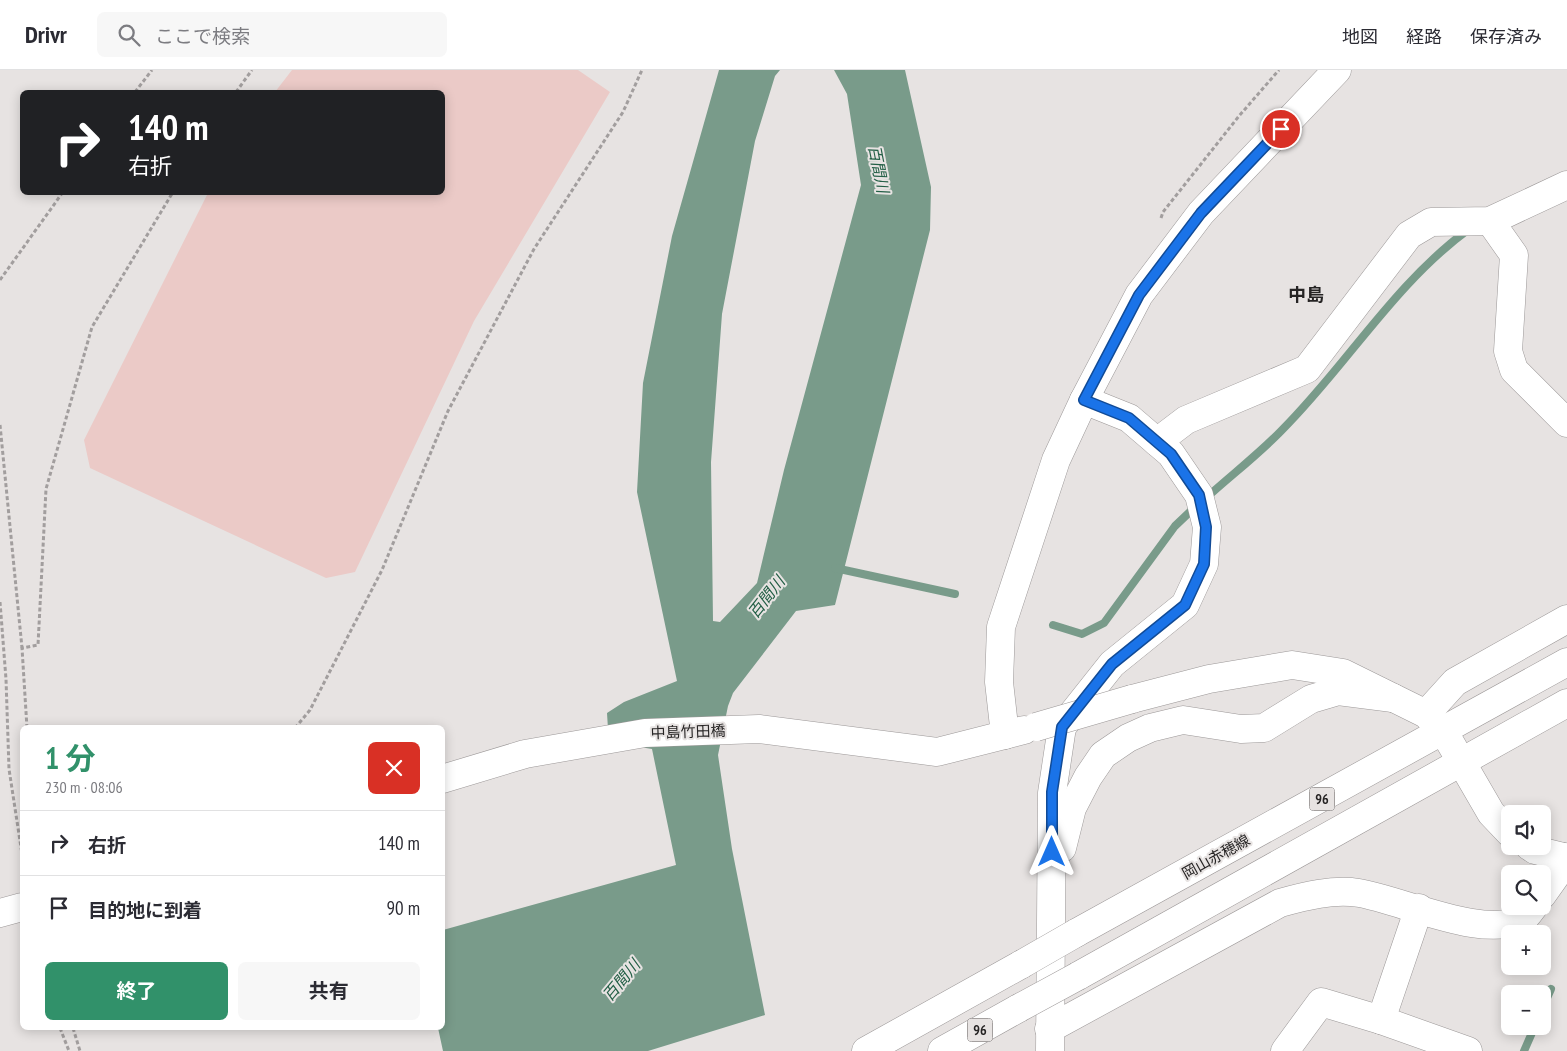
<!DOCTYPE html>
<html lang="ja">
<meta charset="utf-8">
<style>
body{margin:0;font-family:"PT Sans Narrow","Noto Sans JP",sans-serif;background:#f7f7f7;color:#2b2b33;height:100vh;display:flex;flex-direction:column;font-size:19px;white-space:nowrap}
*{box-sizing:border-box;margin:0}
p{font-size:16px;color:#7c7c81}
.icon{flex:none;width:28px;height:28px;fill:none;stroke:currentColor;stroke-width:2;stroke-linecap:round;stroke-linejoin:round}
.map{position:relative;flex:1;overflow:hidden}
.details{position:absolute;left:20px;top:655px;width:425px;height:305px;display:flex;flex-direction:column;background:#fff;border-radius:8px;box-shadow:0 2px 12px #0003}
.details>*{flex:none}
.banner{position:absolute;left:20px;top:20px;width:425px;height:105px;border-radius:8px;box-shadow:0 2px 12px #0003;background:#202124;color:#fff;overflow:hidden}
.fabs{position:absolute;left:1501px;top:735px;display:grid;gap:10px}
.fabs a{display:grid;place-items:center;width:50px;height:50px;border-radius:8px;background:#fff;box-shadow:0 2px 12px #0003;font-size:25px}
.pin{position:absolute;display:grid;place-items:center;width:42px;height:42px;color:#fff;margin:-21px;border:2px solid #fff;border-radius:50%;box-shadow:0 1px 5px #0007}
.me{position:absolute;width:55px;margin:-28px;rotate:0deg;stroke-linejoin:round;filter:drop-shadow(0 0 4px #0008)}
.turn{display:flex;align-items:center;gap:18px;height:105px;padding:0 25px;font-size:22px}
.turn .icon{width:65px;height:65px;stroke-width:2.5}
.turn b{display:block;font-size:35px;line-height:42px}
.round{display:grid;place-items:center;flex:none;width:52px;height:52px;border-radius:8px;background:#f7f7f7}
.summary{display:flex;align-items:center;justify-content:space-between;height:85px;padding:0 25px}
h1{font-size:30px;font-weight:700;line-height:38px;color:#31916a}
.cta{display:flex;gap:10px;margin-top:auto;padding:10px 25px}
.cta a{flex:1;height:58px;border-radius:8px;background:#31916a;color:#fff;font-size:20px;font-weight:700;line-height:58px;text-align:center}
.cta a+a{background:#f7f7f7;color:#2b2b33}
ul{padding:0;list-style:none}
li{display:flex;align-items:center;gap:15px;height:65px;padding:0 25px;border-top:1px solid #e1e1e2}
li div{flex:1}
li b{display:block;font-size:19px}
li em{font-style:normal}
header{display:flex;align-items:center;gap:30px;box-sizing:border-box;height:70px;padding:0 25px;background:#fff;border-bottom:1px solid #e1e1e2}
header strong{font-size:24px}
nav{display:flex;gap:28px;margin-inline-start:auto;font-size:18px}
.search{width:350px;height:45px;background:#f7f7f7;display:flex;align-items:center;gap:12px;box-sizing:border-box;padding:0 18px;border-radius:8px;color:#7c7c81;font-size:19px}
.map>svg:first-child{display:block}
.green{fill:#ebcac7}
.water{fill:#799b8a}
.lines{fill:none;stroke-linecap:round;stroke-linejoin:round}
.stream{stroke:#799b8a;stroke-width:8}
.minor-casing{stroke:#9c9898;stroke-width:29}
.tertiary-casing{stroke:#9c9898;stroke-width:29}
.primary-casing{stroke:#9c9898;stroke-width:29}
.path{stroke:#a29e9e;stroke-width:3;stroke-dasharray:4 2.5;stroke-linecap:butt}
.minor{stroke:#fff;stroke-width:28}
.tertiary{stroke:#fff;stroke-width:28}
.primary{stroke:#fff;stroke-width:28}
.tertiary-bridge-casing{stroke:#9c9898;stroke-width:29;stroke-linecap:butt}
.primary-bridge-casing{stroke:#9c9898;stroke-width:29;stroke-linecap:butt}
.tertiary-bridge{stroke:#fff;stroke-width:28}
.primary-bridge{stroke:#fff;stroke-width:28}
.route-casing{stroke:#114b97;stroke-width:12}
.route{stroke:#1a73e8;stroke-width:9}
.labels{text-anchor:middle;stroke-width:4;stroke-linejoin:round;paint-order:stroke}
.shield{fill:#e7e3e2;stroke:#605d5d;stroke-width:1}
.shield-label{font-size:14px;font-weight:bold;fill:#262424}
.street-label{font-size:15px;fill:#262424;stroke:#e7e3e2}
.water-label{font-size:16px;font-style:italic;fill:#235f46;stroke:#e7e3e2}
.quarter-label{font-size:18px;font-weight:bold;fill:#262424;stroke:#e7e3e2}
</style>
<header>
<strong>Drivr</strong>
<div class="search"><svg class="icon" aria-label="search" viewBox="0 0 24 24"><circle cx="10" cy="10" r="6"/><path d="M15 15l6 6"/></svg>ここで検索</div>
<nav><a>地図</a><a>経路</a><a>保存済み</a></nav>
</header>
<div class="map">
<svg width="1567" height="981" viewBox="0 0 1567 981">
<rect width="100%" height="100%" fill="#e7e3e2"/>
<!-- green -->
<polygon class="green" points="292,0 578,0 610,22 474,251 355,502 326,508 90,398 84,370 208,123 442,122 442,22 275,22"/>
<!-- water -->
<polygon class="water" points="719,0 780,0 775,6 755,71 722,244 711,392 713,551 720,552 757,513 784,400 861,115 847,24 834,0 905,0 931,117 930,160 835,535 796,541 733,623 728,636 718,685 732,779 765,945 648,981 443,981 438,958 442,958 443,860 676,795 652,679 640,677 608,659 607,643 624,632 677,611 637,422 643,313 672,166"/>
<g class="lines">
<!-- stream -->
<g class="stream">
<path d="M1205,429C1230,406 1258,385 1282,360C1347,295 1394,214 1469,159"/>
<polyline points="835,498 955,524"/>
<polyline points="1053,555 1082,564 1104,553 1175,456 1196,436"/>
<polyline points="1542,939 1551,919"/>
<polyline points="1524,981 1535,956"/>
</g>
<defs>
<g id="minor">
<polyline points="1490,151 1514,185 1508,281 1514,300 1567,353"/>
<polyline points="1157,372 1186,350 1307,299 1409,165 1431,152 1490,151 1567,115"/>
<polyline points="1426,644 1455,612 1567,549"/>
<polyline points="1542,825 1557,804 1564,787"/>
<polyline points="1419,838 1381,950 1468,981"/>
<path d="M1049,959L1280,833C1305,826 1333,819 1359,823C1402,830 1486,871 1524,848C1527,846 1531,840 1534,836"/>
<polyline points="1285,981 1321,932 1381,950"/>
</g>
<g id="tertiary">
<polyline points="1132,629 1209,609 1292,595 1343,603 1426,644 1444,662 1491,743 1510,763"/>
<polyline points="1005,665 999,612 1001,557 1056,390 1084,330 1139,225 1201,143 1337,0"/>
<polyline points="442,709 525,684 645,663 759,659 937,682 1024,660"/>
<polyline points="1529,776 1535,780 1567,788"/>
<polyline points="1062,778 1072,738 1088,707 1103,685 1128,668 1150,658 1183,650 1241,659 1264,658 1311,629 1338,621 1393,628"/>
<polyline points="0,843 22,837"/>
<polyline points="1050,981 1052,723 1062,657 1112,594 1185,535 1204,494 1207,457 1199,425 1171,384 1129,348 1084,330"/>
</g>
<g id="primary">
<polyline points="1076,863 1567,592"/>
<polyline points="1078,906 1567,633"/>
<polyline points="866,981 1022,894"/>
<polyline points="942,981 1019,938"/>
</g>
</defs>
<!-- minor casing -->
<use href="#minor" class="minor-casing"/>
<!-- tertiary casing -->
<use href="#tertiary" class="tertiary-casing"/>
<!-- primary casing -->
<use href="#primary" class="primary-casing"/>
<!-- path -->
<g class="path">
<polyline points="135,22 152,0"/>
<polyline points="236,22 252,0"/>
<polyline points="1161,148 1163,142 1239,46 1279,0"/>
<polyline points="0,210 63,122"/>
<polyline points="0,355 22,578"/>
<polyline points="0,532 6,609 9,699 22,784"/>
<polyline points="27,658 22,578 38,575 46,419 92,257 173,122"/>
<polyline points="295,658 310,640 382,500 448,341 534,179 623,42 642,0"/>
<polyline points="60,958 69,981"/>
<polyline points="73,958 80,981"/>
</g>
<!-- minor -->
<use href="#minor" class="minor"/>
<!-- tertiary -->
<use href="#tertiary" class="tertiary"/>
<!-- primary -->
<use href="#primary" class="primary"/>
<defs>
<polyline id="tertiary-bridge" points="1036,657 1132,629"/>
<g id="primary-bridge">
<polyline points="1022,894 1076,863"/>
<polyline points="1019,938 1078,906"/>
</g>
</defs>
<!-- tertiary-bridge casing -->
<use href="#tertiary-bridge" class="tertiary-bridge-casing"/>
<!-- primary-bridge casing -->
<use href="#primary-bridge" class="primary-bridge-casing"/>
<!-- tertiary-bridge -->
<use href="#tertiary-bridge" class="tertiary-bridge"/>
<!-- primary-bridge -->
<use href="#primary-bridge" class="primary-bridge"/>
</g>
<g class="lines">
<defs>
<polyline id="route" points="1052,782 1052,722 1062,657 1112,594 1185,535 1204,494 1206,457 1199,425 1171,384 1129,348 1084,330 1139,225 1201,143 1281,59"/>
</defs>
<!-- route casing -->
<use href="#route" class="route-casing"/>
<!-- route -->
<use href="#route" class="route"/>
</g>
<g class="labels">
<!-- shield labels -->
<g class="shield">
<rect x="1309.5" y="717.5" width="25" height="23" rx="4"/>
<rect x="967.5" y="948.5" width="25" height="23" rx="4"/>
</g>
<g class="shield-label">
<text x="1322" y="734">96</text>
<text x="980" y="965">96</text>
</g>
<!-- street labels -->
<g class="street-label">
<text transform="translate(688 662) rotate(-2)" y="5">中島竹田橋</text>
<text transform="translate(1216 787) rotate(-29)" y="5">岡山赤穂線</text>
</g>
<!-- water labels -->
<g class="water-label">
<text transform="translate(879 99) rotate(79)" y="6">百間川</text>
<text transform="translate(766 527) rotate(-52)" y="6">百間川</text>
<text transform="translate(621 910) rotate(-50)" y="6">百間川</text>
</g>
<!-- quarter labels -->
<g class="quarter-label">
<text x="1306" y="231">中島</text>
</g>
</g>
</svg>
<div class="fabs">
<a><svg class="icon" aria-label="sound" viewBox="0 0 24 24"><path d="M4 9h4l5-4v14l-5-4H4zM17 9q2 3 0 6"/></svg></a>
<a><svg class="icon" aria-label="search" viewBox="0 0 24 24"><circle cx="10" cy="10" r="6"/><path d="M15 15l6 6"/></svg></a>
<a>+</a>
<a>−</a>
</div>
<div class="pin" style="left:1281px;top:59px;background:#d93025"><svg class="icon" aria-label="arrive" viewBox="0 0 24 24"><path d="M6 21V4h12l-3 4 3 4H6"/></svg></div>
<svg class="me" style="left:1052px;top:782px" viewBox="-20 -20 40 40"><path d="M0-17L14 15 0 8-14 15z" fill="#1a73e8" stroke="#fff" stroke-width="4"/></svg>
<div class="banner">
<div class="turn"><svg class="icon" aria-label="right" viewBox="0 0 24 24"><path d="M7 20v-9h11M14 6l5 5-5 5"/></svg><div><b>140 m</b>右折</div></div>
</div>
<section class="details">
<div class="summary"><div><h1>1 分</h1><p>230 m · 08:06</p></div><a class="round" style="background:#d93025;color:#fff"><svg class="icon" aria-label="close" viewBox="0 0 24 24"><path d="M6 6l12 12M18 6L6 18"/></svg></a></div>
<ul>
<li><svg class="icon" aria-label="right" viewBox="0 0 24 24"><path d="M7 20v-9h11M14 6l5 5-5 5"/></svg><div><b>右折</b></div><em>140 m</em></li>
<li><svg class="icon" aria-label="arrive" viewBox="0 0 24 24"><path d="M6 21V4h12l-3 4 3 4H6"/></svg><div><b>目的地に到着</b></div><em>90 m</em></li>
</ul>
<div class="cta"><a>終了</a><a>共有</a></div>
</section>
</div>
